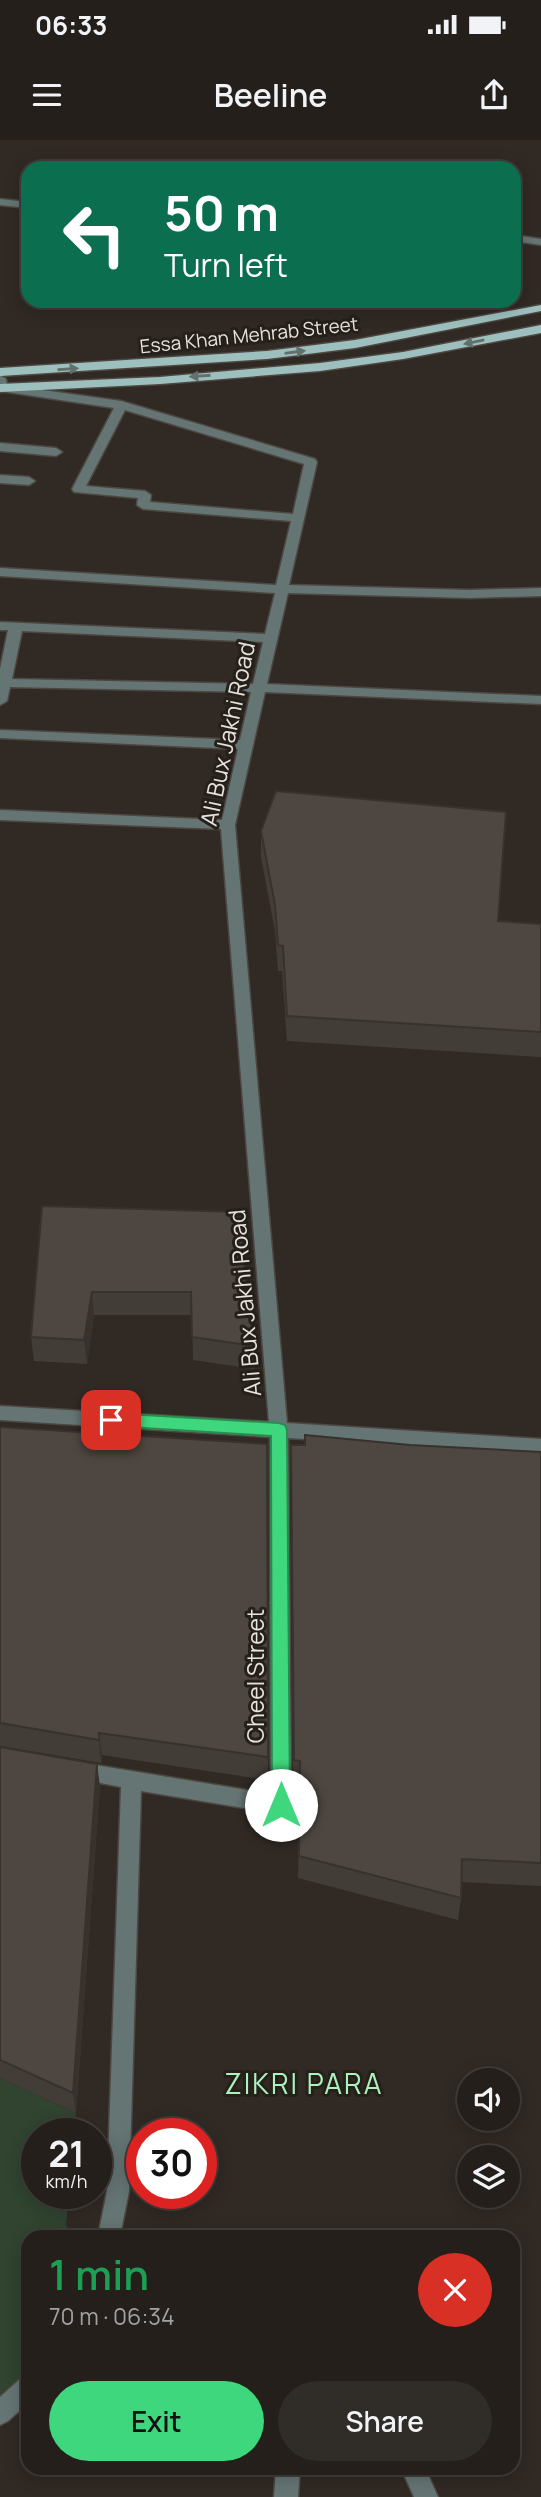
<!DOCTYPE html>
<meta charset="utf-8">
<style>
body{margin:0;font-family:Manrope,sans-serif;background:#302c28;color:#f1f3f6;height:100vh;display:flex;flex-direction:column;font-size:26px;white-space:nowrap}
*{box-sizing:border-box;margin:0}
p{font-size:23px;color:#a3a2a3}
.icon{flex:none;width:38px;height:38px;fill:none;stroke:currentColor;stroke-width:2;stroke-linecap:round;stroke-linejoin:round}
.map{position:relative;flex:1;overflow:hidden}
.panel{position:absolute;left:21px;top:2090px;width:499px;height:245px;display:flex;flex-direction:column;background:#241f1b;border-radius:21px;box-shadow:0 4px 18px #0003,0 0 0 2px #413d3a}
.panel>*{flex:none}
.guide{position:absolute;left:21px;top:21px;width:500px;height:147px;border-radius:21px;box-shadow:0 4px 18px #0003,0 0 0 2px #413d3a;background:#0b6e4f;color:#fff;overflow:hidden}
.fabs{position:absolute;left:457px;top:1928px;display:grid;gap:14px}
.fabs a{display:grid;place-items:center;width:63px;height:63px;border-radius:50%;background:#241f1b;box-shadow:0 4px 18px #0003,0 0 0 2px #413d3a;font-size:35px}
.speed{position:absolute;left:21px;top:1978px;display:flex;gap:14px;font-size:35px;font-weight:700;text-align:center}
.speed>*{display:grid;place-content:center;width:91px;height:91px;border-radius:50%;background:#241f1b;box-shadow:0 4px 18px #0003,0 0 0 2px #413d3a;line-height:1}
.speed small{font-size:18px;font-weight:400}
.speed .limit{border:10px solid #d22;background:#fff;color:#111}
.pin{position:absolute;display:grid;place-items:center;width:60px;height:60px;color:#fff;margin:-30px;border-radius:14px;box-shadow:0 4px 10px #0006}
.me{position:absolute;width:77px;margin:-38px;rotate:0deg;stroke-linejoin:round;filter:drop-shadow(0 0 5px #0008)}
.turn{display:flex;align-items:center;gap:24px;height:147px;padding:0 28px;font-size:32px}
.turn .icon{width:91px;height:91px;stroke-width:2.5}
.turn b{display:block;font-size:49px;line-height:60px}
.round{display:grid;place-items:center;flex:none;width:74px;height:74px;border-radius:37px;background:#302c28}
.head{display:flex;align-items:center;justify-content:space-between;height:119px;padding:0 28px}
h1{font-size:42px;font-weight:600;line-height:52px;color:#1e9e55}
.action{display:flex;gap:14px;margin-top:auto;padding:14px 28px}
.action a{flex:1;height:80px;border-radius:42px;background:#3fd77d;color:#111;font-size:28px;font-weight:600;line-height:80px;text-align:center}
.action a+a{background:#302c28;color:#f1f3f6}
.status{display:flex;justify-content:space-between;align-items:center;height:49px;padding:0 35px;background:#241f1b;direction:ltr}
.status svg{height:19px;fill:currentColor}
header{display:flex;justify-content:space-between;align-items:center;height:91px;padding:0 28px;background:#241f1b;font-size:32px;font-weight:600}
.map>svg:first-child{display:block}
.green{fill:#304430}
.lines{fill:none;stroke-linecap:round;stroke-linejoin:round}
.minor-casing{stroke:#4d4742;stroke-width:3}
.major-casing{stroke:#4d4742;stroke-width:3}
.minor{fill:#657574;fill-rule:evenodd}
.major{fill:#9dc0be;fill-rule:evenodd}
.wall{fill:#433d38}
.shaded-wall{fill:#37322e}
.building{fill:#4e4741;stroke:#37322e;stroke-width:2}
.oneway{fill:#62706c}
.route{fill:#3fd77d;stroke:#298c51;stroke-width:2}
.labels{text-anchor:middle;stroke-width:6;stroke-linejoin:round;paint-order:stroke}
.far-street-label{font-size:19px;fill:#e7e3df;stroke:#26201a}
.street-label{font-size:23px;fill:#e7e3df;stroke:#26201a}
.near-neighbourhood-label{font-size:28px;letter-spacing:2px;fill:#abf2bf;stroke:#26201a}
</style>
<div class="status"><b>06:33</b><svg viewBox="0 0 49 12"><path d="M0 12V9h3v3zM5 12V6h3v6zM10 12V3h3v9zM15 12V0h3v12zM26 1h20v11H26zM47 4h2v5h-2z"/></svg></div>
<header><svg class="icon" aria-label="menu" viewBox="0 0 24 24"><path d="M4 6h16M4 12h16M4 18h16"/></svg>Beeline<svg class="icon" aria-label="share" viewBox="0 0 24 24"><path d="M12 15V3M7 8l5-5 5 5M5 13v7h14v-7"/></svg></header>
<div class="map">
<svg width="541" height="2357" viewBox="0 0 541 2357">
<rect width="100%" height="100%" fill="#302924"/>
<!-- green -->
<polygon class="green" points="0,1938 76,1973 74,1993 37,1993 37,2053 69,2053 66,2085 72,2096 28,2096 28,2247 0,2273"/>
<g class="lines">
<defs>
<g id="minor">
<polygon points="0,59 28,62 28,68 0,65"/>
<polygon points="514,95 541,99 541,105 514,101"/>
<path d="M0,235L6,239L7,245L121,261L315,319L317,322L289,445L470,450L541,448V456L470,458L288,453L267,544L541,556V564L265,552L235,685L287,1283L541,1299V1313L288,1298L291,1665L288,1671L281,1674L141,1651L129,2051L120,2096H98L107,2051L121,1647L70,1637L67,1631L70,1625L77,1622L271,1654L270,1297L0,1280V1266L269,1282L221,689L0,680V670L222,680L238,609L0,598V590L240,600L251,552L10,547L7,561L0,565V529L8,490H0V482L265,494L275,453L0,436V428L276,445L291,381L143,369L137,365L138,358L74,352L72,349L114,268L0,251ZM125,270L304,324L293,374L150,362L151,355L145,351L86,346ZM22,491L263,502L253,544L12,539Z"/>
<polygon points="0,303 56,308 62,312 56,316 0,311"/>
<polygon points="0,335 29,337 35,341 29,345 0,343"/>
<polygon points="28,2235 28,2263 8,2281 0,2285 0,2257 20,2239"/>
<polygon points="276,2328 300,2328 298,2357 274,2357"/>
<polygon points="401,2328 425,2328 438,2357 414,2357"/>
</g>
<g id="major">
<polygon points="541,165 541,171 355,208 267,219 0,236 0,228 267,211 355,200"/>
<polygon points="541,185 541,193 403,219 320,231 160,244 0,252 0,244 160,237 320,223 403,212"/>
</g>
</defs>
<!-- minor casing -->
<use href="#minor" class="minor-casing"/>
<!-- major casing -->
<use href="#major" class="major-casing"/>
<!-- minor -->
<use href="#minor" class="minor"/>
<!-- major -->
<use href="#major" class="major"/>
</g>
<!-- wall -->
<g class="wall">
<polygon points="261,691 498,781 541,784 541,917 287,901 282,831 278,831 275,791 261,717"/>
<polygon points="42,1066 238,1072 254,1206 254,1229 193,1220 192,1175 94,1175 87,1224 34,1221 31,1197"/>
<polygon points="0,1287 267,1304 268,1640 102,1615 101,1623 0,1606"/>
<polygon points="305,1305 410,1305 541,1312 541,1746 461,1742 461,1758 458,1780 298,1738 300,1644 293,1643 291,1330"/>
<polygon points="0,1607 100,1646 76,1973 0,1938"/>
</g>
<!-- shaded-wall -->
<g class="shaded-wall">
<polygon points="92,1152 94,1175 87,1224 84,1200"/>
<polygon points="99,1593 102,1615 101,1623 99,1600"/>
<polygon points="97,1624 100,1646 76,1973 73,1953"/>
</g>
<!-- building -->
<g class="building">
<polygon points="276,651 506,672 498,781 541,784 541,892 287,876 283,806 278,805 275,765 261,691"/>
<polygon points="42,1066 238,1072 254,1206 192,1197 191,1152 92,1152 84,1200 31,1197"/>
<polygon points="0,1287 267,1304 268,1617 99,1593 99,1600 0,1583"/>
<polygon points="305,1295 410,1305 541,1312 541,1723 462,1719 461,1758 299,1716 300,1621 294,1620 291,1305 305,1305"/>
<polygon points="0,1607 97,1624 73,1953 0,1920"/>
</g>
<!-- one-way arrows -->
<defs><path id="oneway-solid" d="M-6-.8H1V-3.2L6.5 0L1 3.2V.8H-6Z" transform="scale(1.75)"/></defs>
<g class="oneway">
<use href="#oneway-solid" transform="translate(474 202) rotate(169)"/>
<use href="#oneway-solid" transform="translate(295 212) rotate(-8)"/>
<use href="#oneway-solid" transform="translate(68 229) rotate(-4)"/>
<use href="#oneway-solid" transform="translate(200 236) rotate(176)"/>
</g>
<!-- route -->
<polygon class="route" points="111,1273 279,1283 285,1285 287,1290 290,1665 288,1671 281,1673 275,1671 272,1665 271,1296 111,1286 106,1284 103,1280 106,1275"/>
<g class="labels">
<!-- far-street labels -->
<g class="far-street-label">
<text transform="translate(249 195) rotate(-6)" y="7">Essa Khan Mehrab Street</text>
</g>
<!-- street labels -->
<g class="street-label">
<text transform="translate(228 594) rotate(-78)" y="8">Ali Bux Jakhi Road</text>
<text transform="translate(245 1163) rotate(-95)" y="8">Ali Bux Jakhi Road</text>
<text transform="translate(256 1536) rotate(-90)" y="8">Cheel Street</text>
</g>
<!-- near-neighbourhood labels -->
<g class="near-neighbourhood-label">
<text x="304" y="1954">ZIKRI PARA</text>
</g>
</g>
</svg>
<div class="fabs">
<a><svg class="icon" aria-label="sound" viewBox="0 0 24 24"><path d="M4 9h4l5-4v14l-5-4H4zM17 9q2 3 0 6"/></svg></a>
<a><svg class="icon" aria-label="layers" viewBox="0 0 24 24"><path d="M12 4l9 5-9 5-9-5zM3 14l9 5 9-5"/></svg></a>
</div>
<div class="speed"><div>21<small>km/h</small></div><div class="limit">30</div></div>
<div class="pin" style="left:111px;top:1280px;background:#d93025"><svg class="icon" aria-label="arrive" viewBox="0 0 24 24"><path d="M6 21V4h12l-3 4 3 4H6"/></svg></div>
<svg class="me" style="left:281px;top:1665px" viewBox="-20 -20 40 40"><circle r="19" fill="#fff"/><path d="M0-13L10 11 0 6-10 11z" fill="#3fd77d"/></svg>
<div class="guide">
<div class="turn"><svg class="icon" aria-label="left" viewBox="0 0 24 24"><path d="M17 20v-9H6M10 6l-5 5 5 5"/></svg><div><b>50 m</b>Turn left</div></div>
</div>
<section class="panel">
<div class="head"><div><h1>1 min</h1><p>70 m · 06:34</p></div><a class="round" style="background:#d93025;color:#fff"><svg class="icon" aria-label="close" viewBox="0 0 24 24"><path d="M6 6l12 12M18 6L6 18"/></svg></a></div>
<div class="action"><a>Exit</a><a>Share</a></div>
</section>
</div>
